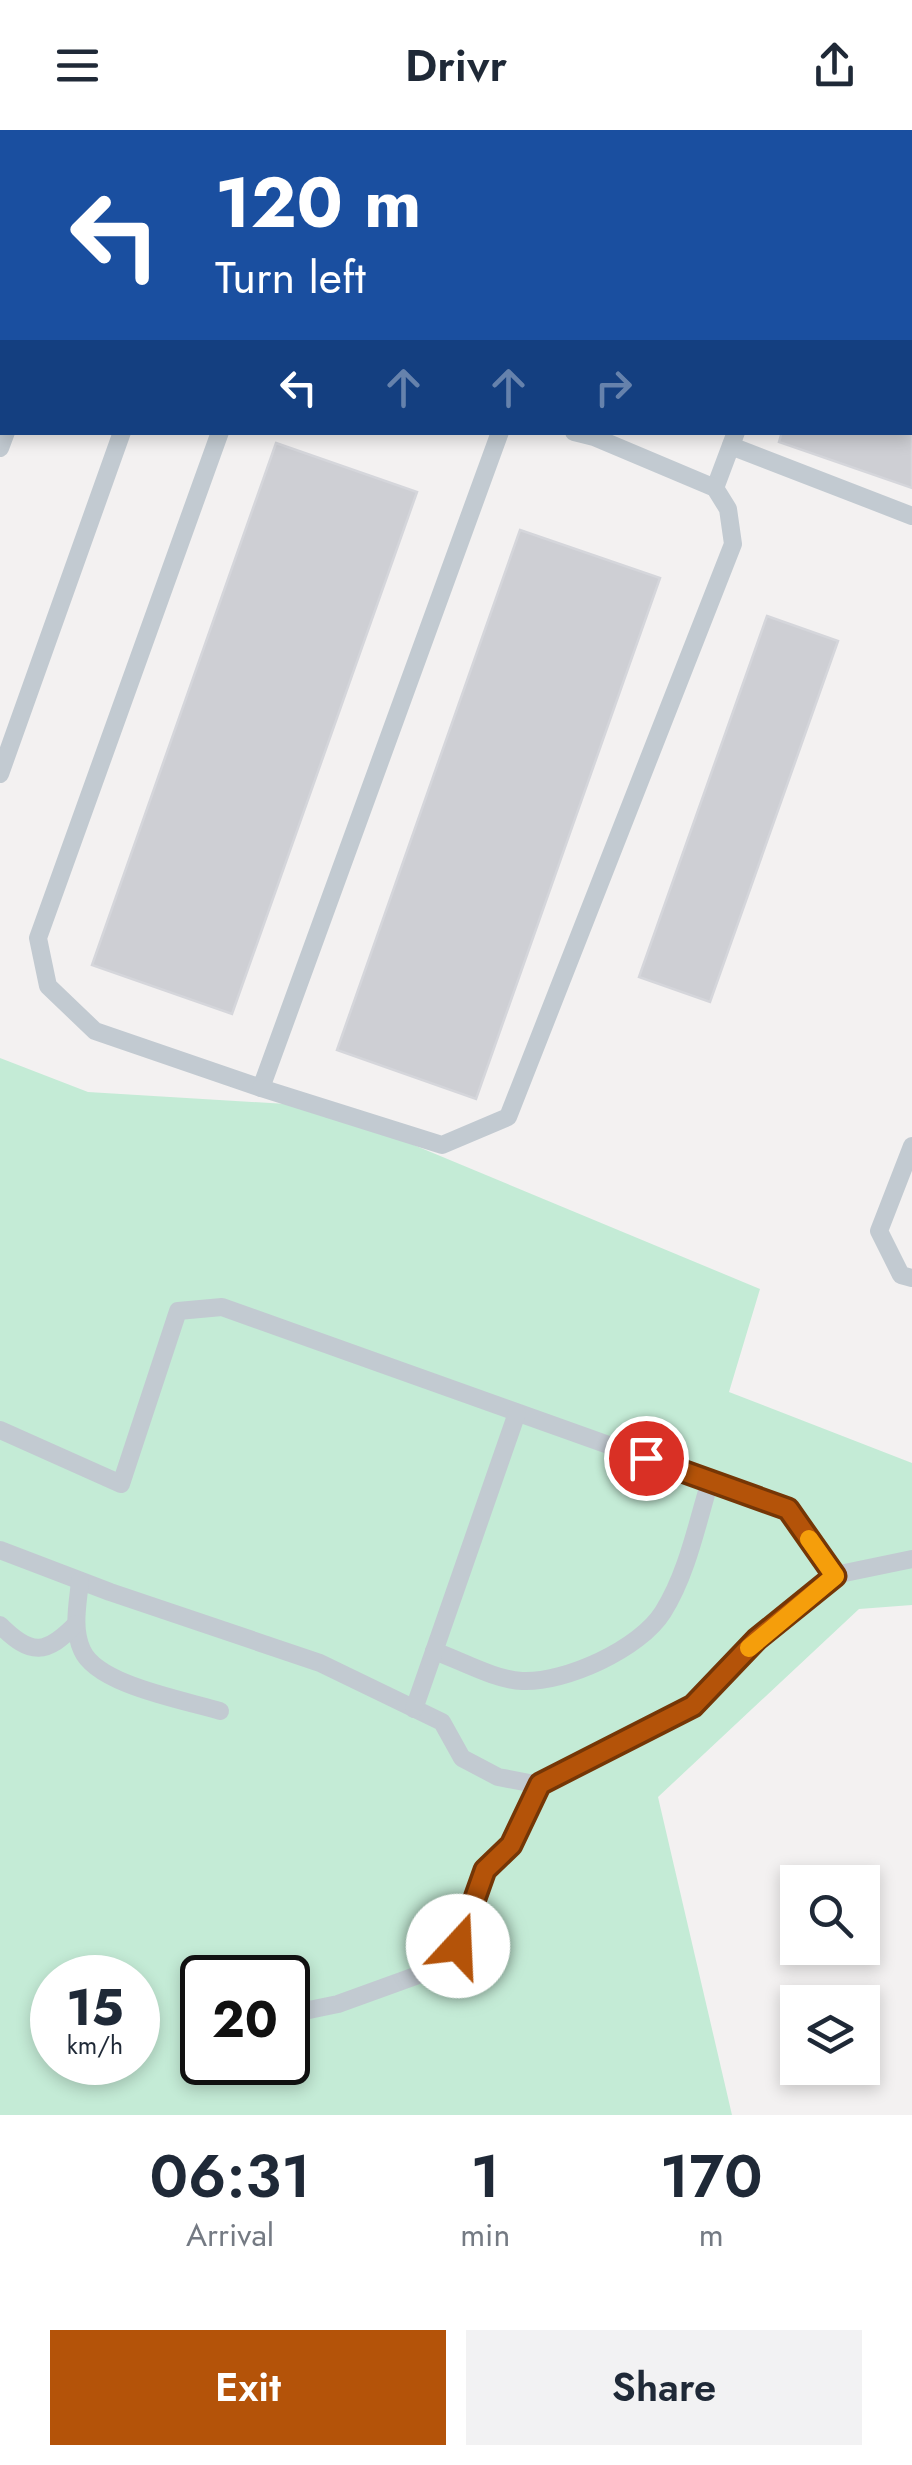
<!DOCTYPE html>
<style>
body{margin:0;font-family:Jost,sans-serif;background:#f2f2f3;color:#1f2937;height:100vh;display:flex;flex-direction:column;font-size:38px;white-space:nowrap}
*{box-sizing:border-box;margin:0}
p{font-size:32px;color:#747a83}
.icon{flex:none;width:55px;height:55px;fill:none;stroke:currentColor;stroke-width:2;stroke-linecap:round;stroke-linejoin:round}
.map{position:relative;height:1985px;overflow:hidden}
.drawer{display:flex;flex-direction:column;background:#fff;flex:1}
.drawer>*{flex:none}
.hud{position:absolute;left:0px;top:0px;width:912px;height:305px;box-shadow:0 5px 15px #0003;background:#1a4fa0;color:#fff;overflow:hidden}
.fabs{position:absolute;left:780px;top:1735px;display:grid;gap:20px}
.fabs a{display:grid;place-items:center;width:100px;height:100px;border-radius:0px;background:#fff;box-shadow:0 5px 15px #0003;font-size:50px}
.speed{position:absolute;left:30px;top:1825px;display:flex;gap:20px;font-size:50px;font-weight:700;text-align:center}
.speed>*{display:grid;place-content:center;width:130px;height:130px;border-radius:50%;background:#fff;box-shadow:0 5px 15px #0003;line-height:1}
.speed small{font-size:25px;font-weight:400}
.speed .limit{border:5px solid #111;border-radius:15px;background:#fff;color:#111}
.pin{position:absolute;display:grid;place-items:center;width:85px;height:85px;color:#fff;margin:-42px;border:5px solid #fff;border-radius:50%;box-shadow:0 2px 10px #0007}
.me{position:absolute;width:110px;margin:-55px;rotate:20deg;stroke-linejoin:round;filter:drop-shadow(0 0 8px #0008)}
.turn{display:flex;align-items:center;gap:35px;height:210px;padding:0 50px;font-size:45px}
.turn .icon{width:130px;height:130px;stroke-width:2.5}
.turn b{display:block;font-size:70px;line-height:85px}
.lanes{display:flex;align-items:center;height:95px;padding:0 50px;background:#0003;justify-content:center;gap:50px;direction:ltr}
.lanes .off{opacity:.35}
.eta{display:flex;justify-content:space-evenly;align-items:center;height:170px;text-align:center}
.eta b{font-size:60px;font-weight:600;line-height:70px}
.button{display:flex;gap:20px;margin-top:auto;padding:20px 50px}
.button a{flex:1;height:115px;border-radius:0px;background:#b45309;color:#fff;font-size:40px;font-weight:600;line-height:115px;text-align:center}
.button a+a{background:#f2f2f3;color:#1f2937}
header{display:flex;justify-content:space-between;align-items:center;height:130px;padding:0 50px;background:#fff;font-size:45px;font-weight:600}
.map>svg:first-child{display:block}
.green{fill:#c4ebd6;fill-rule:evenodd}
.building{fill:#cecfd4;stroke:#d5d6db;stroke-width:2.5}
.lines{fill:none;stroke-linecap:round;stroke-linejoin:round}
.lane{stroke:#c2cad1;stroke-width:18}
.route-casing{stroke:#753606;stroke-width:25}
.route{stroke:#b45309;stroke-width:18}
.slow{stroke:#f59e0b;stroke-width:18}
</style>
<header><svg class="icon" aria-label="menu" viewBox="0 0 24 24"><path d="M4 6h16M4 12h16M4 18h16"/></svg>Drivr<svg class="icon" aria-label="share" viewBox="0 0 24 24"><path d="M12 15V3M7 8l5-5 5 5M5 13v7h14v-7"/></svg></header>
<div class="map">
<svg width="912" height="1985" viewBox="0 0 912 1985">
<rect width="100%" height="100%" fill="#f3f1f1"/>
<!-- green -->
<path class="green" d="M0,928L88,962L320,976L760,1159L729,1262L912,1333V1475L859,1479L658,1667L732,1985H0ZM52,1848H138V1932H52ZM202,1848H288V1932H202Z"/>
<!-- building -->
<g class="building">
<polygon points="383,0 541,0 383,2"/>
<polygon points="888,0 912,0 912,358 779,312 782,302 910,302 910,2"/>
<polygon points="276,313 417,362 232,884 92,835"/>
<polygon points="520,400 660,448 476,969 337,920"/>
<polygon points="767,486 838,511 710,872 639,847"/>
</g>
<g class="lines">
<!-- lane -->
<g class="lane">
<polyline points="122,2 123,0"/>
<polyline points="234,2 235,0"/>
<polyline points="327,2 328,0"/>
<polyline points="606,2 607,0"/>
<polyline points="702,2 703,0"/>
<polyline points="840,2 841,0"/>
<polyline points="220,302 38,808 48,856 95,901 261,958 500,302"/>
<polyline points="731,316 912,386"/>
<polyline points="0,318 6,302"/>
<polyline points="715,358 736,302"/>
<polyline points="0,644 122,302"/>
<polyline points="261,958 442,1015 508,987 733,414 728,379 715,358 594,307 574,302"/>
<polyline points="912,1016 879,1101 901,1145 912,1148"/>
<polyline points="0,1300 121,1354 178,1181 222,1177 788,1379 835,1445"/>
<polyline points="0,1420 110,1462 320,1533 442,1592 462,1628 498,1647 540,1655 693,1576 757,1509 835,1445 912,1429"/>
<path d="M80,1451C78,1473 72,1498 82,1520C97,1555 184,1570 220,1581"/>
<path d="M0,1495C31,1526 46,1525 76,1494"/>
<path d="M434,1521C460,1530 495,1550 522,1551C565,1553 640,1519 663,1482C687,1444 697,1394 710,1351"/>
<polyline points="414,1579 517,1283"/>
<polyline points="288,1868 309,1880 338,1874 432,1840 458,1817 485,1740 511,1715 540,1655"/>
</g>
</g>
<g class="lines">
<defs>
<polyline id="route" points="458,1816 485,1740 511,1715 540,1654 693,1576 757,1509 835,1446 788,1379 646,1328"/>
</defs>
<!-- route casing -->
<use href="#route" class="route-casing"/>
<!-- route -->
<use href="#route" class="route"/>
<!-- slow -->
<polyline class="slow" points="749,1518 835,1446 809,1409"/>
</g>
</svg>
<div class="fabs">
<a><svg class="icon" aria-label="search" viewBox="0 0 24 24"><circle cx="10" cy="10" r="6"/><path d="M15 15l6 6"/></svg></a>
<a><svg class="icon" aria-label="layers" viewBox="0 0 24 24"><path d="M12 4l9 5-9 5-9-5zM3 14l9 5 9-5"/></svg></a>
</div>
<div class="speed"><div>15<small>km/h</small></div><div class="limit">20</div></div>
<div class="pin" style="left:646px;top:1328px;background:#d93025"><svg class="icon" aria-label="arrive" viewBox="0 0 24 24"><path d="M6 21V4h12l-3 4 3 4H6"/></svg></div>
<svg class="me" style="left:458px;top:1816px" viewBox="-20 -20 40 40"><circle r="19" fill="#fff"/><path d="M0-13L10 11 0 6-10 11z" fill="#b45309"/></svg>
<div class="hud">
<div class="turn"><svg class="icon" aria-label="left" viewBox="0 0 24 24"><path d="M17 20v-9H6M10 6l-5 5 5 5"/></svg><div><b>120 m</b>Turn left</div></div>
<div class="lanes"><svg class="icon" aria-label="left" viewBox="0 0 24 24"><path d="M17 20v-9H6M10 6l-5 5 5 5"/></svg><svg class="icon off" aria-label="ahead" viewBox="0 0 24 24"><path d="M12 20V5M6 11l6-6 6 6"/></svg><svg class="icon off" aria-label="ahead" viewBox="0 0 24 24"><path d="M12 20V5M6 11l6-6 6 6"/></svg><svg class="icon off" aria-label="right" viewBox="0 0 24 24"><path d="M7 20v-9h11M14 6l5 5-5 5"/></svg></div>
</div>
</div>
<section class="drawer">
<div class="eta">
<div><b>06:31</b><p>Arrival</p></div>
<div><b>1</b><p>min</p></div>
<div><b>170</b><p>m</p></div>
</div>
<div class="button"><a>Exit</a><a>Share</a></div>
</section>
